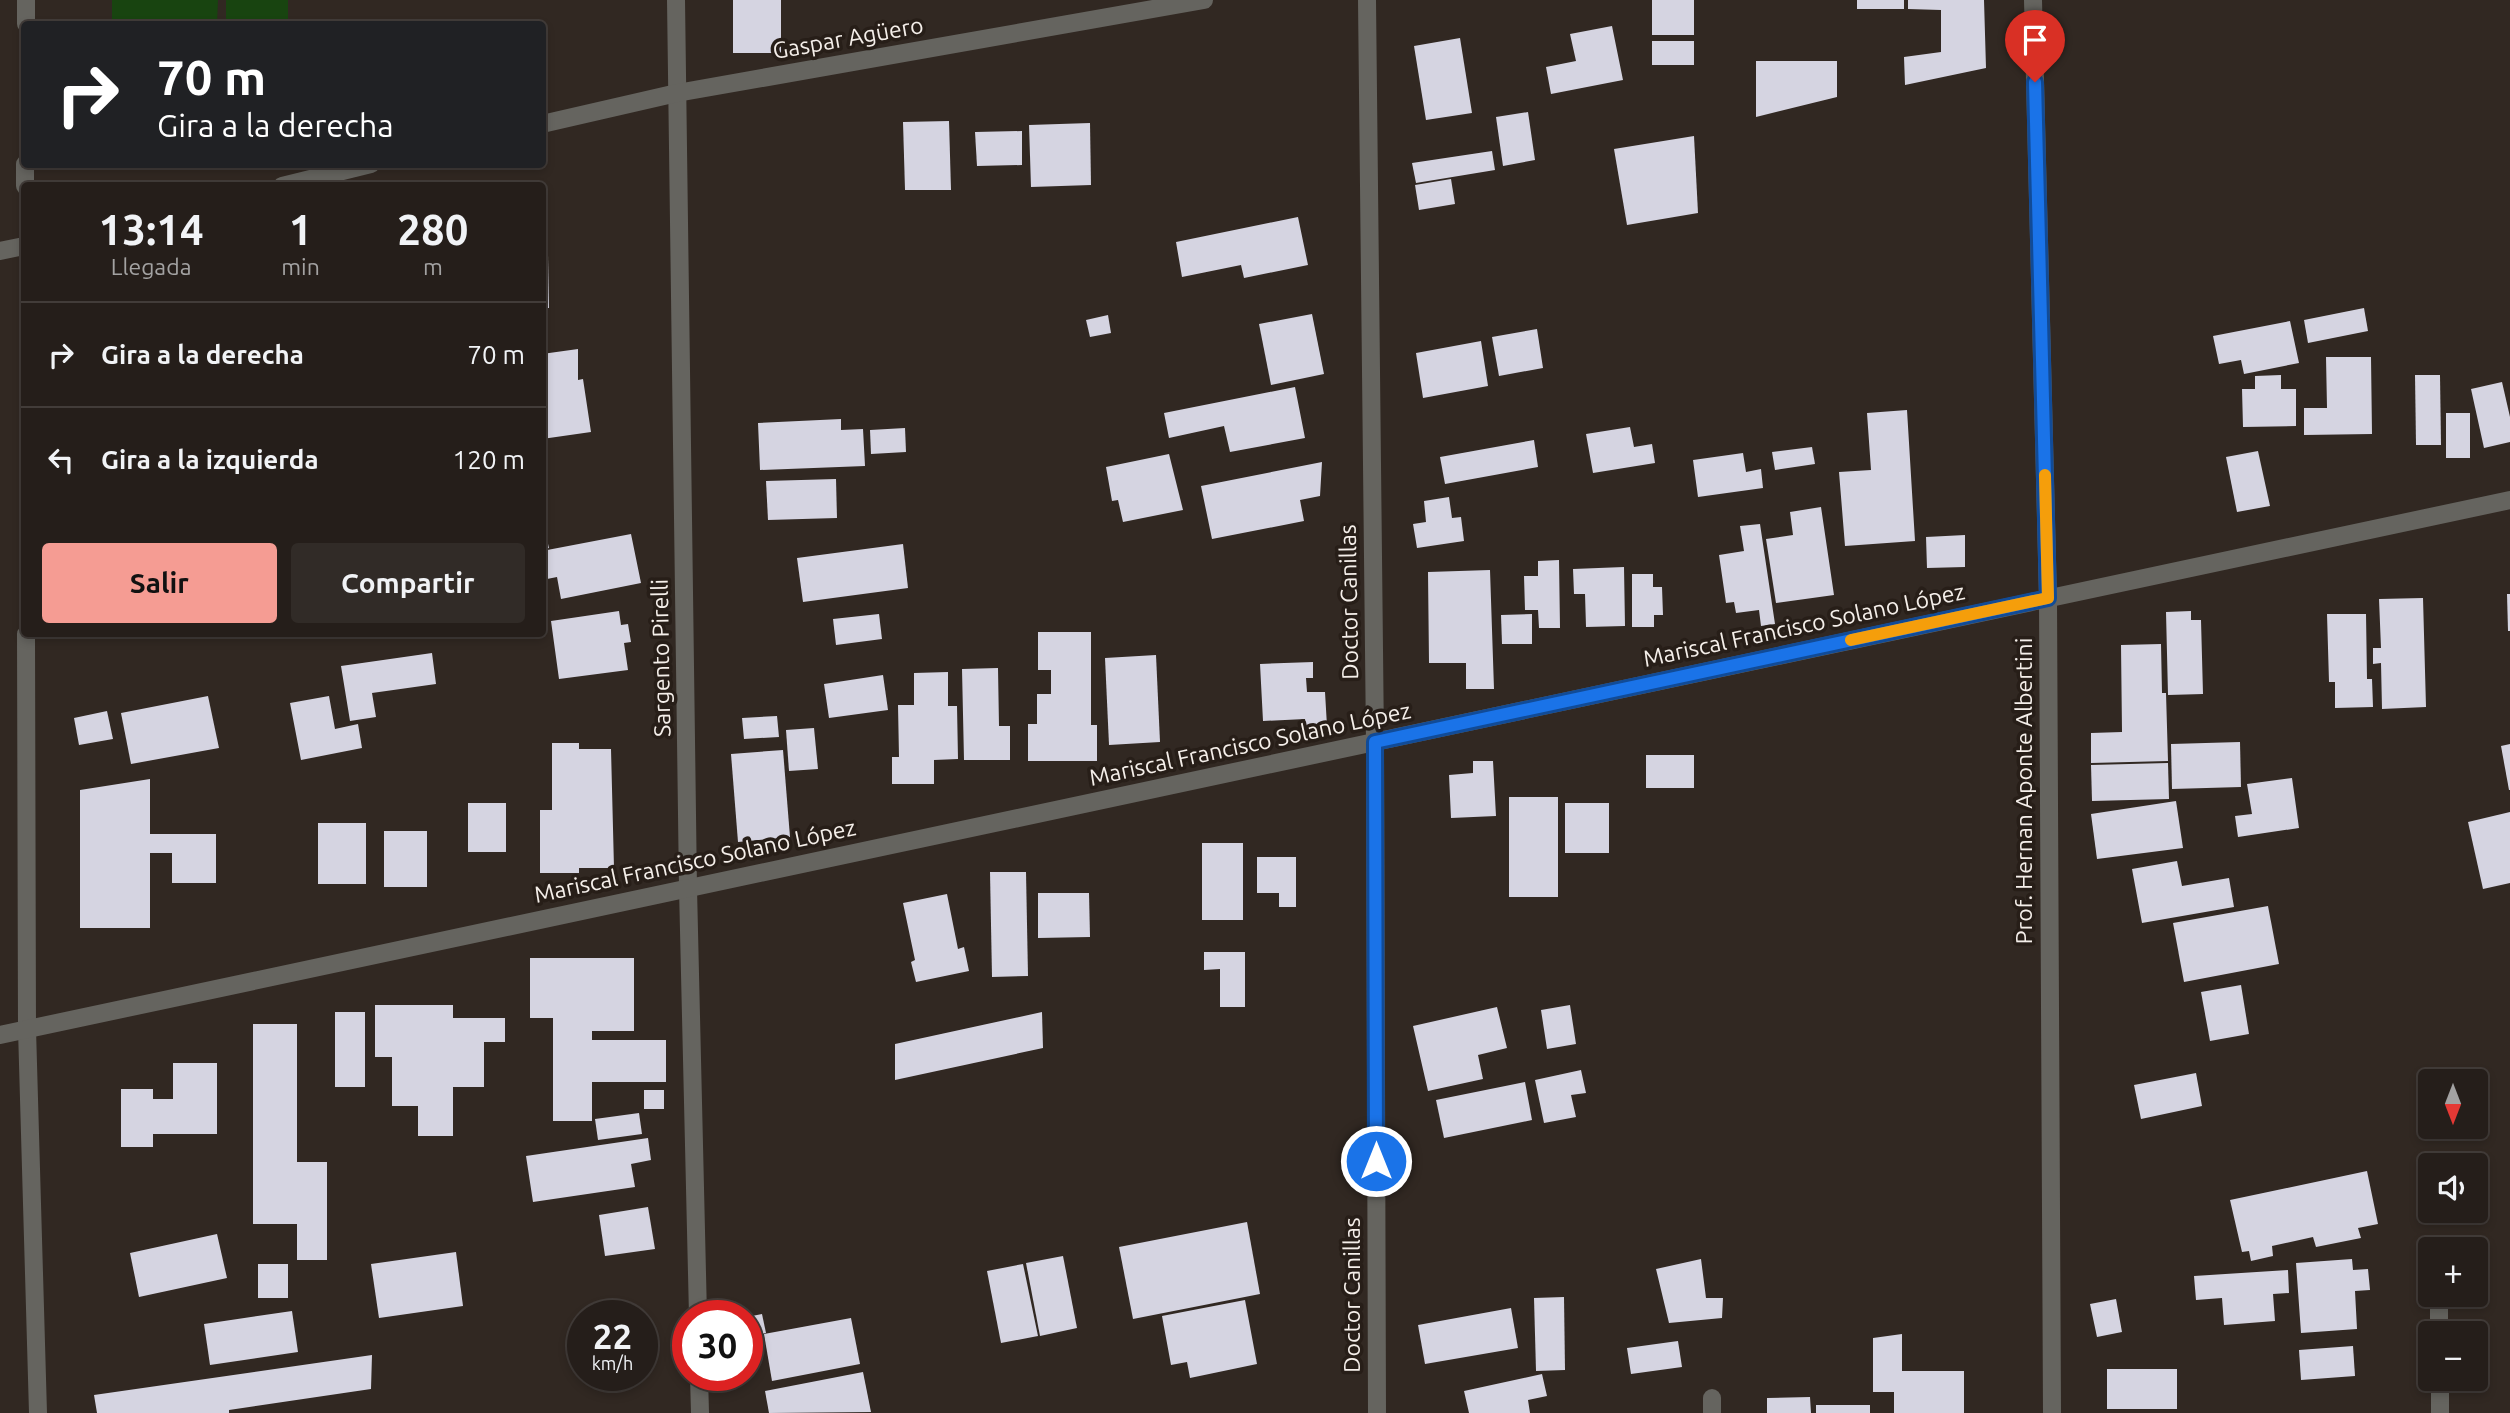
<!DOCTYPE html>
<html lang="es">
<meta charset="utf-8">
<style>
body{margin:0;font-family:Ubuntu,sans-serif;background:#312b27;color:#f1f3f6;height:100vh;display:flex;flex-direction:column;font-size:26px;white-space:nowrap}
*{box-sizing:border-box;margin:0}
p{font-size:23px;color:#a3a2a2}
.icon{flex:none;width:38px;height:38px;fill:none;stroke:currentColor;stroke-width:2;stroke-linecap:round;stroke-linejoin:round}
.map{position:relative;flex:1;overflow:hidden}
.drawer{position:absolute;left:21px;top:182px;width:525px;height:455px;display:flex;flex-direction:column;background:#251e1a;border-radius:7px;box-shadow:0 4px 10px #0003,0 0 0 2px #423c39}
.drawer>*{flex:none}
.banner{position:absolute;left:21px;top:21px;width:525px;height:147px;border-radius:7px;box-shadow:0 4px 10px #0003,0 0 0 2px #423c39;background:#202124;color:#fff;overflow:hidden}
.needle{width:46px;rotate:180deg}
.buttons{position:absolute;left:2418px;top:1069px;display:grid;gap:14px}
.buttons a{display:grid;place-items:center;width:70px;height:70px;border-radius:7px;background:#251e1a;box-shadow:0 4px 10px #0003,0 0 0 2px #423c39;font-size:35px}
.speed{position:absolute;left:567px;top:1300px;display:flex;gap:14px;font-size:35px;font-weight:700;text-align:center}
.speed>*{display:grid;place-content:center;width:91px;height:91px;border-radius:50%;background:#251e1a;box-shadow:0 4px 10px #0003,0 0 0 2px #423c39;line-height:1}
.speed small{font-size:18px;font-weight:400}
.speed .limit{border:10px solid #d22;background:#fff;color:#111}
.pin{position:absolute;display:grid;place-items:center;width:60px;height:60px;color:#fff;margin:-72px -30px;border-radius:50% 50% 50% 0;rotate:-45deg;box-shadow:0 0 7px #0007}
.pin .icon{rotate:45deg}
.me{position:absolute;width:77px;margin:-38px;rotate:0deg;stroke-linejoin:round;filter:drop-shadow(0 0 5px #0008)}
.turn{display:flex;align-items:center;gap:24px;height:147px;padding:0 21px;font-size:32px}
.turn .icon{width:91px;height:91px;stroke-width:2.5}
.turn b{display:block;font-size:49px;line-height:60px}
.eta{display:flex;justify-content:space-evenly;align-items:center;height:119px;text-align:center}
.eta b{font-size:42px;font-weight:700;line-height:49px}
.primary-button{display:flex;gap:14px;margin-top:auto;padding:14px 21px}
.primary-button a{flex:1;height:80px;border-radius:7px;background:#f59c93;color:#111;font-size:28px;font-weight:700;line-height:80px;text-align:center}
.primary-button a+a{background:#312b27;color:#f1f3f6}
ul{padding:0;list-style:none}
li{display:flex;align-items:center;gap:21px;height:105px;padding:0 21px;border-top:2px solid #423c39}
li div{flex:1}
li b{display:block;font-size:26px}
li em{font-style:normal}
.map>svg:first-child{display:block}
.green{fill:#184410}
.building{fill:#d5d4e1}
.lines{fill:none;stroke-linecap:round;stroke-linejoin:round}
.minor{stroke:#65645f;stroke-width:18}
.route-casing{stroke:#114b97;stroke-width:18}
.route{stroke:#1a73e8;stroke-width:12}
.slow{stroke:#f59e0b;stroke-width:12}
.labels{text-anchor:middle;stroke-width:7;stroke-linejoin:round;paint-order:stroke}
.street-label{font-size:23px;fill:#f5efea;stroke:#271e18}
</style>
<div class="map">
<svg width="2510" height="1413" viewBox="0 0 2510 1413">
<rect width="100%" height="100%" fill="#312822"/>
<!-- green -->
<g class="green">
<polygon points="112,0 218,0 217,24 112,24"/>
<rect x="226" y="0" width="62" height="24"/>
</g>
<!-- building -->
<g class="building">
<rect x="733" y="0" width="48" height="53"/>
<rect x="1652" y="0" width="42" height="35"/>
<rect x="1857" y="0" width="47" height="9"/>
<polygon points="1908,0 1984,0 1986,68 1905,85 1904,57 1941,52 1941,10 1908,9"/>
<polygon points="1612,26 1623,80 1551,94 1546,67 1576,61 1570,34"/>
<polygon points="1460,38 1472,113 1426,120 1414,46"/>
<rect x="1652" y="41" width="42" height="24"/>
<polygon points="1756,61 1837,61 1837,97 1756,117"/>
<polygon points="1528,112 1535,160 1503,166 1496,117"/>
<polygon points="949,121 951,190 905,190 903,122"/>
<polygon points="1090,123 1091,185 1031,187 1029,125"/>
<polygon points="1022,131 1022,165 977,166 975,132"/>
<polygon points="1694,136 1698,213 1627,225 1614,149"/>
<polygon points="1492,151 1495,170 1416,183 1412,163"/>
<polygon points="1451,179 1455,204 1419,210 1415,185"/>
<polygon points="547,202 549,308 542,308 542,204"/>
<polygon points="1298,217 1308,265 1244,278 1241,265 1182,277 1176,242"/>
<polygon points="2364,308 2368,331 2308,343 2304,320"/>
<polygon points="1312,314 1324,374 1271,385 1259,324"/>
<polygon points="1108,315 1111,333 1090,337 1086,320"/>
<polygon points="2290,321 2299,363 2244,374 2241,360 2219,364 2213,336"/>
<polygon points="1537,329 1543,368 1499,376 1492,337"/>
<polygon points="1481,341 1488,386 1423,398 1416,353"/>
<polygon points="578,349 578,380 583,379 591,432 542,439 542,354"/>
<polygon points="2326,357 2371,357 2372,434 2304,435 2304,408 2327,408"/>
<polygon points="2281,375 2281,389 2296,389 2296,426 2243,427 2242,389 2255,389 2255,376"/>
<polygon points="2415,375 2440,375 2441,445 2416,445"/>
<polygon points="2502,382 2510,417 2510,442 2484,448 2471,389"/>
<polygon points="1295,387 1305,438 1230,452 1224,426 1169,438 1164,413"/>
<polygon points="1907,410 1915,541 1845,546 1839,472 1871,470 1867,413"/>
<rect x="2446" y="413" width="24" height="45"/>
<polygon points="841,419 841,430 863,429 865,466 760,470 758,423"/>
<polygon points="1630,427 1634,447 1652,444 1655,463 1593,473 1586,434"/>
<polygon points="905,428 906,452 871,454 870,430"/>
<polygon points="1534,440 1538,467 1445,484 1440,457"/>
<polygon points="1812,447 1815,464 1775,470 1772,452"/>
<polygon points="2258,451 2270,506 2237,512 2226,457"/>
<polygon points="1743,453 1746,472 1761,469 1763,488 1698,497 1693,460"/>
<polygon points="1169,454 1183,510 1123,522 1118,500 1112,501 1106,467"/>
<polygon points="1322,462 1320,496 1300,500 1304,521 1212,539 1201,486"/>
<polygon points="836,479 837,518 768,520 766,481"/>
<polygon points="1449,497 1452,518 1461,517 1464,541 1417,548 1413,524 1426,522 1424,501"/>
<polygon points="1821,507 1834,595 1776,603 1766,539 1793,535 1790,512"/>
<polygon points="542,519 549,548 542,550"/>
<polygon points="1760,524 1775,624 1761,626 1759,610 1736,613 1734,602 1726,603 1719,555 1744,551 1740,526"/>
<polygon points="631,534 641,583 561,599 557,577 542,580 542,551"/>
<polygon points="1965,535 1965,567 1927,568 1926,537"/>
<polygon points="903,544 908,588 803,602 797,558"/>
<polygon points="1559,560 1560,628 1539,628 1538,610 1525,610 1524,576 1538,576 1538,561"/>
<polygon points="1624,567 1625,626 1586,627 1585,594 1574,594 1573,569"/>
<polygon points="1490,570 1494,689 1466,689 1466,663 1429,663 1428,572"/>
<polygon points="1632,574 1653,574 1653,587 1662,587 1663,615 1654,615 1654,627 1632,627"/>
<polygon points="2507,594 2510,594 2510,631 2508,631"/>
<polygon points="2423,598 2426,707 2382,709 2381,663 2373,664 2373,648 2381,648 2379,599"/>
<polygon points="619,611 621,625 628,624 631,642 624,643 628,670 559,679 551,621"/>
<polygon points="2191,611 2191,620 2201,620 2203,694 2168,695 2166,612"/>
<polygon points="879,614 882,639 836,645 833,619"/>
<polygon points="1532,614 1532,644 1502,644 1501,615"/>
<polygon points="2327,614 2366,614 2367,679 2372,679 2373,707 2335,708 2335,682 2329,682"/>
<polygon points="1038,632 1091,632 1091,725 1097,725 1097,761 1028,761 1028,724 1037,724 1037,694 1051,694 1051,670 1038,670"/>
<polygon points="2161,644 2162,693 2166,693 2168,761 2091,763 2091,733 2122,732 2121,645"/>
<polygon points="432,653 436,684 372,693 376,717 350,721 341,666"/>
<polygon points="1156,655 1160,742 1109,745 1105,658"/>
<polygon points="1313,662 1313,678 1306,678 1307,692 1325,692 1327,726 1306,728 1305,719 1263,721 1260,664"/>
<polygon points="998,668 999,726 1010,726 1010,760 964,760 962,669"/>
<polygon points="948,672 948,706 957,706 958,759 934,760 934,784 892,784 892,757 899,757 898,705 914,705 914,673"/>
<polygon points="883,675 888,710 829,718 824,684"/>
<polygon points="208,696 219,748 131,764 121,713"/>
<polygon points="329,696 335,729 358,724 362,748 301,760 290,703"/>
<polygon points="107,711 113,739 79,745 74,718"/>
<polygon points="777,716 779,737 744,739 742,718"/>
<polygon points="814,728 818,769 789,771 786,730"/>
<polygon points="2240,742 2241,787 2172,789 2171,744"/>
<polygon points="552,743 579,743 579,749 611,749 614,868 579,868 579,873 540,873 540,810 552,810"/>
<polygon points="2510,744 2510,790 2509,790 2501,746"/>
<polygon points="783,750 790,837 738,842 731,754"/>
<rect x="1646" y="755" width="48" height="33"/>
<polygon points="1473,761 1493,761 1496,816 1451,818 1449,775 1473,773"/>
<polygon points="2168,763 2169,799 2092,801 2091,765"/>
<polygon points="2292,778 2299,828 2238,837 2235,816 2252,814 2247,784"/>
<polygon points="150,779 150,834 216,834 216,883 172,883 172,853 150,853 150,928 80,928 80,790"/>
<rect x="1509" y="797" width="49" height="100"/>
<polygon points="2176,801 2183,848 2097,859 2091,814"/>
<rect x="468" y="803" width="38" height="49"/>
<rect x="1565" y="803" width="44" height="50"/>
<polygon points="2510,812 2510,883 2483,889 2468,822"/>
<rect x="318" y="823" width="48" height="61"/>
<rect x="384" y="831" width="43" height="56"/>
<rect x="1202" y="843" width="41" height="77"/>
<polygon points="1257,857 1296,857 1296,907 1279,907 1279,893 1257,893"/>
<polygon points="2177,861 2182,886 2229,878 2234,907 2142,923 2132,869"/>
<polygon points="990,872 1026,872 1028,976 992,977"/>
<polygon points="1038,893 1089,893 1090,937 1038,938"/>
<polygon points="947,894 958,949 964,947 969,971 916,982 911,962 915,960 903,903"/>
<polygon points="2268,906 2279,964 2184,982 2173,923"/>
<polygon points="1204,952 1245,952 1245,1007 1220,1007 1220,969 1204,970"/>
<polygon points="530,958 634,958 634,1031 592,1031 592,1040 666,1040 666,1082 592,1082 592,1121 553,1121 553,1018 530,1018"/>
<polygon points="2241,985 2249,1034 2210,1041 2201,992"/>
<polygon points="375,1005 453,1005 453,1018 505,1018 505,1042 484,1042 484,1087 453,1087 453,1136 418,1136 418,1106 392,1106 392,1057 375,1057"/>
<polygon points="1570,1005 1576,1044 1547,1049 1541,1010"/>
<polygon points="1497,1007 1507,1048 1478,1055 1483,1079 1428,1091 1413,1026"/>
<rect x="335" y="1012" width="30" height="75"/>
<polygon points="1042,1012 1043,1048 895,1080 895,1044"/>
<polygon points="253,1024 297,1024 297,1162 327,1162 327,1260 297,1260 297,1224 253,1224"/>
<polygon points="173,1063 217,1063 217,1134 153,1134 153,1147 121,1147 121,1089 153,1089 153,1099 173,1099"/>
<polygon points="1581,1070 1586,1093 1571,1095 1576,1117 1544,1123 1535,1080"/>
<polygon points="2196,1073 2202,1106 2141,1119 2134,1085"/>
<polygon points="1525,1082 1532,1120 1444,1138 1436,1100"/>
<rect x="644" y="1090" width="20" height="19"/>
<polygon points="639,1113 642,1134 598,1140 595,1119"/>
<polygon points="648,1138 651,1160 631,1164 635,1187 533,1202 526,1156"/>
<polygon points="2367,1171 2378,1224 2358,1228 2361,1238 2316,1247 2313,1237 2272,1246 2273,1256 2251,1261 2249,1251 2242,1252 2230,1200"/>
<polygon points="648,1207 655,1249 605,1256 599,1215"/>
<polygon points="1247,1222 1260,1294 1133,1319 1119,1247"/>
<polygon points="217,1234 227,1278 139,1297 130,1253"/>
<polygon points="456,1252 463,1306 379,1318 371,1264"/>
<polygon points="1063,1256 1077,1328 1040,1336 1026,1263"/>
<polygon points="1701,1259 1706,1298 1723,1298 1722,1318 1669,1323 1656,1269"/>
<polygon points="2352,1259 2353,1270 2368,1269 2370,1290 2355,1291 2357,1329 2301,1333 2296,1263"/>
<rect x="258" y="1264" width="30" height="34"/>
<polygon points="1023,1264 1038,1336 1001,1343 987,1271"/>
<polygon points="2288,1270 2289,1293 2273,1294 2275,1321 2224,1325 2222,1298 2196,1300 2194,1276"/>
<polygon points="1564,1297 1565,1370 1536,1371 1534,1298"/>
<polygon points="2116,1299 2122,1332 2097,1337 2090,1304"/>
<polygon points="1245,1300 1257,1364 1190,1378 1187,1362 1171,1365 1162,1316"/>
<polygon points="1511,1308 1518,1348 1425,1364 1418,1325"/>
<polygon points="292,1311 298,1352 210,1365 204,1324"/>
<polygon points="762,1314 766,1333 747,1336 747,1317"/>
<polygon points="851,1318 860,1364 772,1381 764,1334"/>
<polygon points="1902,1334 1902,1371 1964,1371 1964,1413 1894,1413 1894,1392 1873,1392 1873,1338"/>
<polygon points="1678,1341 1682,1367 1631,1374 1627,1348"/>
<polygon points="2353,1346 2355,1376 2301,1380 2299,1350"/>
<polygon points="372,1355 371,1389 229,1410 229,1413 97,1413 94,1395"/>
<rect x="2107" y="1369" width="70" height="40"/>
<polygon points="863,1372 871,1412 769,1413 765,1391"/>
<polygon points="1542,1374 1547,1396 1528,1400 1530,1413 1469,1413 1464,1391"/>
<polygon points="1810,1397 1811,1413 1767,1413 1767,1398"/>
<rect x="1816" y="1405" width="54" height="8"/>
</g>
<g class="lines">
<!-- minor -->
<g class="minor">
<polyline points="676,0 688,888 698,1316"/>
<polyline points="1367,0 1375,742 1377,1413"/>
<polyline points="2033,0 2048,599 2052,1413"/>
<polyline points="26,24 26,0"/>
<polyline points="542,124 677,93 1204,0"/>
<polyline points="25,186 25,164"/>
<polyline points="282,186 371,164"/>
<polyline points="0,251 24,246"/>
<polyline points="26,634 27,1029 38,1413"/>
<polyline points="0,1035 2510,500"/>
<polyline points="2439,1308 2439,1334"/>
<polyline points="699,1376 700,1413"/>
<polyline points="2440,1379 2440,1413"/>
<polyline points="1712,1398 1712,1413"/>
</g>
</g>
<g class="lines">
<defs>
<polyline id="route" points="1376,1161 1375,742 2048,598 2035,82"/>
</defs>
<!-- route casing -->
<use href="#route" class="route-casing"/>
<!-- route -->
<use href="#route" class="route"/>
<!-- slow -->
<polyline class="slow" points="1851,640 2048,598 2045,475"/>
</g>
<g class="labels">
<!-- street labels -->
<g class="street-label">
<text transform="translate(848 38) rotate(-10)" y="8">Gaspar Agüero</text>
<text transform="translate(1349 602) rotate(-91)" y="8">Doctor Canillas</text>
<text transform="translate(1804 625) rotate(-12)" y="8">Mariscal Francisco Solano López</text>
<text transform="translate(661 658) rotate(-91)" y="8">Sargento Pirelli</text>
<text transform="translate(1250 744) rotate(-12)" y="8">Mariscal Francisco Solano López</text>
<text transform="translate(2024 791) rotate(-90)" y="8">Prof. Hernan Aponte Albertini</text>
<text transform="translate(695 861) rotate(-12)" y="8">Mariscal Francisco Solano López</text>
<text transform="translate(1352 1295) rotate(-90)" y="8">Doctor Canillas</text>
</g>
</g>
</svg>
<div class="buttons">
<a><svg class="needle" viewBox="-14 -14 28 28"><path d="M0-13l5 13h-10z" fill="#e53935"/><path d="M0 13l5-13h-10z" fill="#a3a2a2"/></svg></a>
<a><svg class="icon" aria-label="sound" viewBox="0 0 24 24"><path d="M4 9h4l5-4v14l-5-4H4zM17 9q2 3 0 6"/></svg></a>
<a>+</a>
<a>−</a>
</div>
<div class="speed"><div>22<small>km/h</small></div><div class="limit">30</div></div>
<div class="pin" style="left:2035px;top:82px;background:#d93025"><svg class="icon" aria-label="arrive" viewBox="0 0 24 24"><path d="M6 21V4h12l-3 4 3 4H6"/></svg></div>
<svg class="me" style="left:1376px;top:1161px" viewBox="-20 -20 40 40"><circle r="17" fill="#1a73e8" stroke="#fff" stroke-width="3"/><path d="M0-11L8 9 0 5-8 9z" fill="#fff"/></svg>
<div class="banner">
<div class="turn"><svg class="icon" aria-label="right" viewBox="0 0 24 24"><path d="M7 20v-9h11M14 6l5 5-5 5"/></svg><div><b>70 m</b>Gira a la derecha</div></div>
</div>
<section class="drawer">
<div class="eta">
<div><b>13:14</b><p>Llegada</p></div>
<div><b>1</b><p>min</p></div>
<div><b>280</b><p>m</p></div>
</div>
<ul>
<li><svg class="icon" aria-label="right" viewBox="0 0 24 24"><path d="M7 20v-9h11M14 6l5 5-5 5"/></svg><div><b>Gira a la derecha</b></div><em>70 m</em></li>
<li><svg class="icon" aria-label="left" viewBox="0 0 24 24"><path d="M17 20v-9H6M10 6l-5 5 5 5"/></svg><div><b>Gira a la izquierda</b></div><em>120 m</em></li>
</ul>
<div class="primary-button"><a>Salir</a><a>Compartir</a></div>
</section>
</div>
